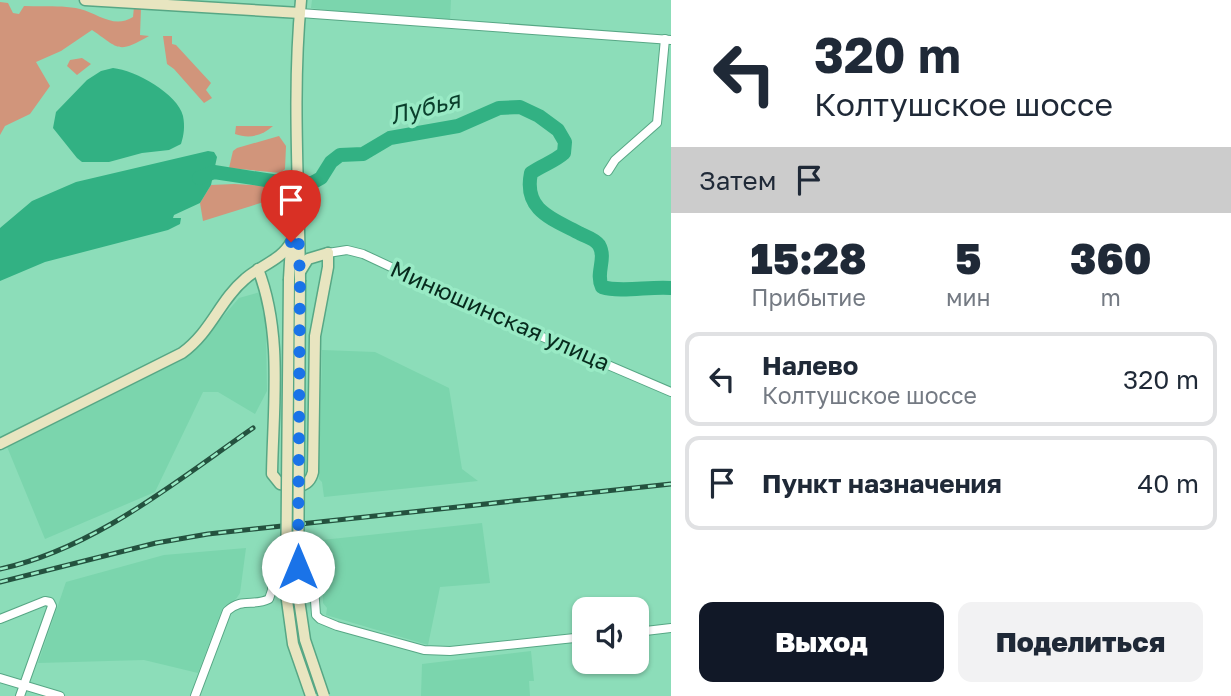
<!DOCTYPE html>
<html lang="ru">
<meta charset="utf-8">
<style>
body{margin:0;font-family:"Golos Text",sans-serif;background:#f2f2f3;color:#1f2937;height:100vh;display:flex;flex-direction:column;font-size:26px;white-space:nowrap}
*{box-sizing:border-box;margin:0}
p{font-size:23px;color:#747a83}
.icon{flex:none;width:38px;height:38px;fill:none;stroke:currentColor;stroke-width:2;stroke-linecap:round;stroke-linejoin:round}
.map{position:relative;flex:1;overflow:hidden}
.sheet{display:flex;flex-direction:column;background:#fff;width:560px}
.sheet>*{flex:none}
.top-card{background:#fff;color:#1f2937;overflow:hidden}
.controls{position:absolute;left:572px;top:597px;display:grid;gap:14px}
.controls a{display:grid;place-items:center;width:77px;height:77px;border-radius:14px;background:#fff;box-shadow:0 2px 5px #0004;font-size:35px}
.pin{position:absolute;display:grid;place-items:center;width:60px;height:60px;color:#fff;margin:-72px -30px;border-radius:50% 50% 50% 0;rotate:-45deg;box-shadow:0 0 7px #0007}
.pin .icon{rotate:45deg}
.me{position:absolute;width:77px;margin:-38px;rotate:0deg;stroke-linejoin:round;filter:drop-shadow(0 0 5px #0008)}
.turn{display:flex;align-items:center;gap:24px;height:147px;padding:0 28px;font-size:32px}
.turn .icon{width:91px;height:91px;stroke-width:2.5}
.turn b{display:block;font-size:49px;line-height:60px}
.then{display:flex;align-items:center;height:66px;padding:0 28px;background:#0003;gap:14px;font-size:26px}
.eta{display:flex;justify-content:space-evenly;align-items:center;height:119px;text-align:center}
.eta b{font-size:42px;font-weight:800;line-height:49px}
.action{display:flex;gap:14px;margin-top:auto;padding:14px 28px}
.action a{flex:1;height:80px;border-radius:14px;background:#111827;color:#fff;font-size:28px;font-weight:800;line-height:80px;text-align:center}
.action a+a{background:#f2f2f3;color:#1f2937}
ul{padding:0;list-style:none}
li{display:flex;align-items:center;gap:21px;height:94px;margin:0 14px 10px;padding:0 14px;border:4px solid #e0e1e3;border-radius:14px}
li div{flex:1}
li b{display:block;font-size:26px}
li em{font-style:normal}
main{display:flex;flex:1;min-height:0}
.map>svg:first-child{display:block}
.built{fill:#7bd5ad}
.green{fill:#d1957b}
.water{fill:#32b183}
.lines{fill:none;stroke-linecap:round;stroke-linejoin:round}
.river{stroke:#32b183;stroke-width:14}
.street-casing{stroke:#57a785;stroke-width:10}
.secondary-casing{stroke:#57a785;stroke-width:13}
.street{stroke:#fff;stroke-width:8}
.secondary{stroke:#e8e5c0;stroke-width:10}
.rail-casing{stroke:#24523f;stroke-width:5}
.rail{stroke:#99eac5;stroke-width:2.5;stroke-dasharray:8;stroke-linecap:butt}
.secondary-bridge-casing{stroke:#57a785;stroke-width:13;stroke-linecap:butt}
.secondary-bridge{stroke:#e8e5c0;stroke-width:10}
.route{stroke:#1a73e8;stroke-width:12;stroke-dasharray:0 21.6}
.labels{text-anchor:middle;stroke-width:7;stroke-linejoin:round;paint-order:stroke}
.street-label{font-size:23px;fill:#072a1d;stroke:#99eac5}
.water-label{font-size:24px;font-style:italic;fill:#0a3f2c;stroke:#99eac5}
</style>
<main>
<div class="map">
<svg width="671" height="696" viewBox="0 0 671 696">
<rect width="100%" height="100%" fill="#8cddb9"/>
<!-- built -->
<g class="built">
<polygon points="312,0 451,0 450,20 349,13 311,8"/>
<polygon points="260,292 266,327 267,391 255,414 218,392 203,392 155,492 45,539 3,437 200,343 239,298"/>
<polygon points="322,350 375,352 449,388 462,469 478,481 324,497 322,482 319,479"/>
<polygon points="482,523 490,583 440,587 428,645 326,615 327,608 323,603 322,540"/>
<polygon points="246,548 240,593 236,599 223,607 198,673 144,660 38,663 66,582 164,555"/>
<polygon points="531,651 534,681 529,681 530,696 421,696 422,664"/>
</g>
<!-- green -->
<g class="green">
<path d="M0,2L8,3L13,13L19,14L24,6C42,7 63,5 80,9C99,14 114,29 133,17L134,7L141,8L140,35L149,36C117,54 120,49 92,30L61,51L36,62L50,86L30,114L5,126L0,135Z"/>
<polygon points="163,36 172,36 172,44 176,45 211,83 206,90 212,98 204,103 174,69 167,64"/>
<polygon points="82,58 91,64 77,75 67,66 70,60"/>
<path d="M236,126H273C262,136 249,139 235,134Z"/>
<polygon points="279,136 286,146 285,169 281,173 229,168 233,151 237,148"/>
<polygon points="234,184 273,186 267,201 203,221 200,203 211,185"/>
</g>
<!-- water -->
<g class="water">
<path d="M113,68C135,70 178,94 183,116C185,126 184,135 181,144L169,150L142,153L109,162H82L77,158L53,128L56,112L87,80L101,71Z"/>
<polygon points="208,151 214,152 217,157 211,185 200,203 174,215 173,218 181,218 180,224 168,230 45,262 0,281 0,228 32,201 76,182"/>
</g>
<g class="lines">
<!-- river -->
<path class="river" d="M199,178L214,172L285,183H312L321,178L331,162L340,155L363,154L390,138L458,126L499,108L520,107L539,116L558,130L565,142L564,153C554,162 542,165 531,173C523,211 553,219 581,234C587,237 595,239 599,245C607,259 595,273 602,287C621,293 650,286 671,288"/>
<defs>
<g id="street">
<polyline points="300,13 671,40"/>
<polyline points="608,171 615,160 657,123 665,39"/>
<polyline points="328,253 347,250 363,254 517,326 671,392"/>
<polyline points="0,619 45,601 50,602 52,606 20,696"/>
<polyline points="637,632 671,628"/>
<polyline points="0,678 60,696"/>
<path d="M195,696L227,611C243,597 253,607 269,599L272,590V553C279,542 298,543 309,548L312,557L316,615L320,619L337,626L424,650L450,651L584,637"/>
</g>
<g id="secondary">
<polyline points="85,0 300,13"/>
<path d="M258,269C283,333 273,407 272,474L280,484C293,488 309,489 313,472L315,336L328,267V253"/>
<polyline points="300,272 308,259 328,253"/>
<polyline points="289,279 291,245"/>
<path d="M300,280C299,187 292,93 301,0"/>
<path d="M0,444L182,353C212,331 219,301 245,279C259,266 282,260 291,242"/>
</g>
</defs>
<!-- street casing -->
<use href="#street" class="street-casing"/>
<!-- secondary casing -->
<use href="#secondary" class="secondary-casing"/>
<!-- street -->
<use href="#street" class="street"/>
<!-- secondary -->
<use href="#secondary" class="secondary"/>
<defs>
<g id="rail">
<path d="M0,569C94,549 175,482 253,428"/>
<polyline points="0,582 156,543 208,534 671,484"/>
</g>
</defs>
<!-- rail casing -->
<use href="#rail" class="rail-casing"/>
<!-- rail -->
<use href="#rail" class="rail"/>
<defs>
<g id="secondary-bridge">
<polyline points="289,279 286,593 293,644 311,696"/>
<polyline points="300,280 298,593 305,640 324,696"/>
</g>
</defs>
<!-- secondary-bridge casing -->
<use href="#secondary-bridge" class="secondary-bridge-casing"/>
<!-- secondary-bridge -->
<use href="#secondary-bridge" class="secondary-bridge"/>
</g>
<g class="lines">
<!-- route -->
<polyline class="route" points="291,242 297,200 300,279 298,567"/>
</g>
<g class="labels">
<!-- street labels -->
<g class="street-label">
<text transform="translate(500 316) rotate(24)" y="8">Минюшинская улица</text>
</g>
<!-- water labels -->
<g class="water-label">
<text transform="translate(425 108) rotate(-14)" y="8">Лубья</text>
</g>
</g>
</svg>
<div class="controls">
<a><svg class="icon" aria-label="sound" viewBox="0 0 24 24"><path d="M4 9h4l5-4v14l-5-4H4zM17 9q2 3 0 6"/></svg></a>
</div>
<div class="pin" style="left:291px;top:242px;background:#d93025"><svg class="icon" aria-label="arrive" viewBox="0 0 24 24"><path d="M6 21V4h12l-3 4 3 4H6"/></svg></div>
<svg class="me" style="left:298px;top:567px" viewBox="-20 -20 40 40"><circle r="19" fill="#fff"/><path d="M0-13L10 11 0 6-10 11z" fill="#1a73e8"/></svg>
</div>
<section class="sheet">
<div class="top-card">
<div class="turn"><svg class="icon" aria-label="left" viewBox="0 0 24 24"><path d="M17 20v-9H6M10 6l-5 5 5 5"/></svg><div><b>320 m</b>Колтушское шоссе</div></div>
<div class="then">Затем<svg class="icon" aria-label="arrive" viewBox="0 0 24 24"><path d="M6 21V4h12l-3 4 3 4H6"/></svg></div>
</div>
<div class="eta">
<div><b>15:28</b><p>Прибытие</p></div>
<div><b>5</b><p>мин</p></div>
<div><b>360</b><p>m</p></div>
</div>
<ul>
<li><svg class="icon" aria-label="left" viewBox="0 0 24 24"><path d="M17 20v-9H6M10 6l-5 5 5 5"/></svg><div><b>Налево</b><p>Колтушское шоссе</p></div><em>320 m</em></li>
<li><svg class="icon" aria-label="arrive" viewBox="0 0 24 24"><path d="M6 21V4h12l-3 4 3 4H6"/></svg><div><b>Пункт назначения</b></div><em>40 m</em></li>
</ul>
<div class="action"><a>Выход</a><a>Поделиться</a></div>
</section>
</main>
